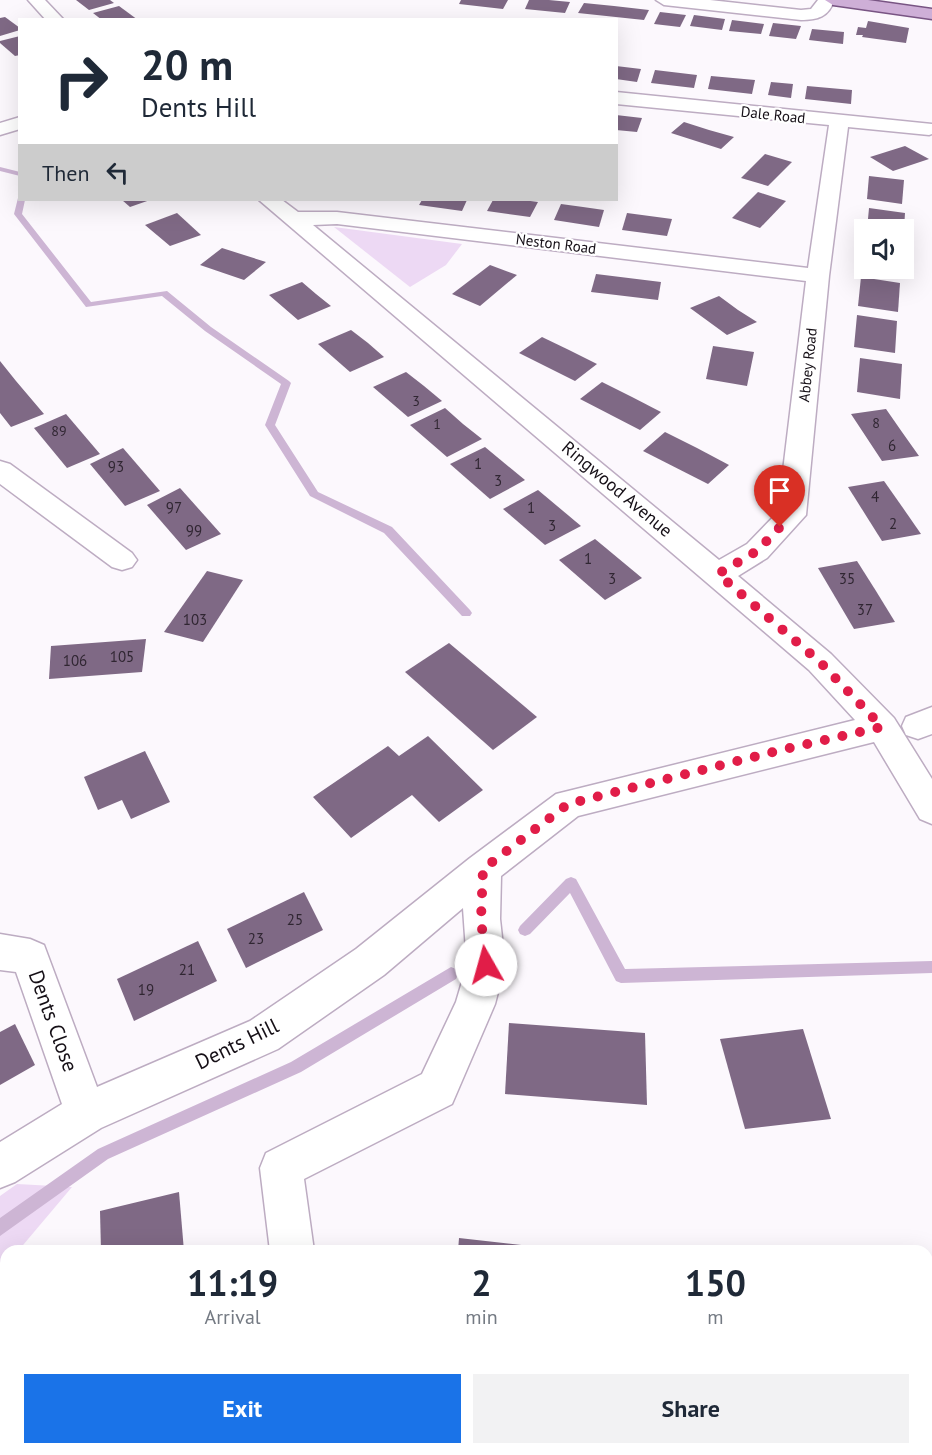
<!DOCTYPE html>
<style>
body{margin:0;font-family:"PT Sans",sans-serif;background:#f2f2f3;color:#1f2937;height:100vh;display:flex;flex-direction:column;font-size:22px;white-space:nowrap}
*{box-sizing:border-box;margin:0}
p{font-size:20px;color:#747a83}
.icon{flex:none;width:33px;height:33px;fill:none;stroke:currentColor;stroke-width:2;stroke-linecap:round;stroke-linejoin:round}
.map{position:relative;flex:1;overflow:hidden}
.sheet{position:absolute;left:0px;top:1245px;width:933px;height:210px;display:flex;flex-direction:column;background:#fff;border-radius:18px 18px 0 0;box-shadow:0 6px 24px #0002}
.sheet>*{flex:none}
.hud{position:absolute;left:18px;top:18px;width:600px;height:183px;border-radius:0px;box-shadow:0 6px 24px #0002;background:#fff;color:#1f2937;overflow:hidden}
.buttons{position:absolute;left:854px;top:219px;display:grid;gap:12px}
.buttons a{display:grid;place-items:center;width:60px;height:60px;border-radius:0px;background:#fff;box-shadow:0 6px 24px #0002;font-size:30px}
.pin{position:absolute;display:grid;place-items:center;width:51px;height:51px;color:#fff;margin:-62px -26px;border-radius:50% 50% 50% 0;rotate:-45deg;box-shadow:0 0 6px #0007}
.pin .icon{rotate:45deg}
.me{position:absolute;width:66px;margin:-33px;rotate:353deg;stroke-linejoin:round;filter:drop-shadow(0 0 4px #0008)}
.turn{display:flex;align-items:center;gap:21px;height:126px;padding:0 24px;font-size:27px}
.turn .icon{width:78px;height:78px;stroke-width:2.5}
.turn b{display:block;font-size:42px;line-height:51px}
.then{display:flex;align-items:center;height:57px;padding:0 24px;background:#0003;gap:12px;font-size:22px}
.eta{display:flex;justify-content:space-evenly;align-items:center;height:102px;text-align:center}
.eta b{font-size:36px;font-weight:800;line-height:42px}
.cta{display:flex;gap:12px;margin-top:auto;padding:12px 24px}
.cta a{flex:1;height:69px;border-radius:0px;background:#1a73e8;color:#fff;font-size:24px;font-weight:800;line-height:69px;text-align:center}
.cta a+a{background:#f2f2f3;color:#1f2937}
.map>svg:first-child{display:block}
.green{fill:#edd9f4}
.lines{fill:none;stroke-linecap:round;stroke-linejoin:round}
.stream{fill:#cdb5d4;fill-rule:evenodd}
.building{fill:#7f6985}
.minor-casing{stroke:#bdacc2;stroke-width:3}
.major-casing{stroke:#785483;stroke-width:3}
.minor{fill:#fff;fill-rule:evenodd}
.major{fill:#ceafd7;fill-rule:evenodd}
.route{stroke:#e11d48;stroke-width:10;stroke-dasharray:0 18}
.labels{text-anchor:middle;stroke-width:4.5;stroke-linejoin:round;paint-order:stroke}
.far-number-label{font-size:14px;fill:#302632}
.far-street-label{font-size:15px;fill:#150f16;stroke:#fff}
.number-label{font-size:15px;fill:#302632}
.street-label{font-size:18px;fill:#150f16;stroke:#fff}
.near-street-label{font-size:21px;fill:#150f16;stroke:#fff}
</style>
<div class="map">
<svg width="932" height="1455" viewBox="0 0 932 1455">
<rect width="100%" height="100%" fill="#fcf8fd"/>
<!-- green -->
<g class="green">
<polygon points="334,227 462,244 446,265 410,287"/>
<polygon points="17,1184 72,1187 18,1251 6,1251 6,1266 0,1273 0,1196"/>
</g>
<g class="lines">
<!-- stream -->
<g class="stream">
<polygon points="0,167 20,172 20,176 0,171"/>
<polygon points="18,198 25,200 22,214 91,302 167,291 211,327 289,381 291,383 275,425 318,492 392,527 470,610 472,613 470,616 462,616 384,533 310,496 265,425 281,384 205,331 162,296 86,307 14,214"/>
<polygon points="571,877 576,879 625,969 932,961 932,973 621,983 616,981 570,893 530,934 525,936 520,934 518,930 520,926 566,879"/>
<polygon points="451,967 456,969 458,974 456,979 301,1072 108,1159 0,1236 0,1218 98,1149 291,1062"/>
</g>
</g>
<!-- building -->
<g class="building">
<polygon points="76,0 110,0 114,3 89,10"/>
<polygon points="461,0 508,0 503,9 459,4"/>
<polygon points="529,0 549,0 570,2 565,13 525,9"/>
<polygon points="584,3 614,6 649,10 644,20 578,13"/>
<polygon points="119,6 138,20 102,20 93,13"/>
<polygon points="660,12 686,15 680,27 654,24"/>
<polygon points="694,15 725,19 722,30 690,26"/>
<polygon points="5,17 20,28 20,30 0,36 0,18"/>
<polygon points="732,20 764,24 761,34 729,31"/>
<polygon points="868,21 909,28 906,43 862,37 863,35 856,35 858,27 866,28"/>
<polygon points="773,23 801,26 796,39 769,36"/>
<polygon points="812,29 844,32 843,44 809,40"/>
<polygon points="20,36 20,55 15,56 0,43 0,41"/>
<polygon points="616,66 641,69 637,82 616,79"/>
<polygon points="655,70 697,75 694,88 651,83"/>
<polygon points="711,76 755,80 752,94 708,89"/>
<polygon points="771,82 793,84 791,98 768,95"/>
<polygon points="807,86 852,90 851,104 805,99"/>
<polygon points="616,115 642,118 637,132 616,130"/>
<polygon points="684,122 709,130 734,137 721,149 671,133"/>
<polygon points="905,146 929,159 893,171 870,157"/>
<polygon points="765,154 792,162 768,186 741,178"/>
<polygon points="869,176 904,180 902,204 867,199"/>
<polygon points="758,192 786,201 760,228 732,218"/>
<polygon points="122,200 150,200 130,207"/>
<polygon points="422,200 467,200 462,211 419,205"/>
<polygon points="493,200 523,200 538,202 530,217 487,211"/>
<polygon points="561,204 583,207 604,210 599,227 554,220"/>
<polygon points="869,208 905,213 904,230 867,230"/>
<polygon points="177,213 201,235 170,246 145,225"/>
<polygon points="627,213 672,219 667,236 622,230"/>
<polygon points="903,245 906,246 905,273 879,270 903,268"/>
<polygon points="222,248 266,262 244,280 200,265"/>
<polygon points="490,265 517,275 480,306 452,294"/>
<polygon points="596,274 661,282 658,300 591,292"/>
<polygon points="861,277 900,283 898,312 858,306"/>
<polygon points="302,282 316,294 331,306 298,320 269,295"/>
<polygon points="719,296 738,310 757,322 727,335 690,308"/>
<polygon points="857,315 897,321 895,353 854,347"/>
<polygon points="351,330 368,343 384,357 350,372 318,344"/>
<polygon points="542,337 569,350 597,364 575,381 519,353"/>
<polygon points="713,346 754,352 747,386 706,379"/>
<polygon points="860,358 902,364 900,399 857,392"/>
<polygon points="0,361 16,381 44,414 11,427 0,413"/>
<polygon points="406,372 424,386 442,401 408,417 373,387"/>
<polygon points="602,382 632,397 661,412 640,430 580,399"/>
<polygon points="445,408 463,424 482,439 447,457 410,425"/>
<polygon points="886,409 902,432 919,456 882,461 851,414"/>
<polygon points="66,414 100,454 67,468 34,428"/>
<polygon points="665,432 697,448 729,465 708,484 643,451"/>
<polygon points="485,447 525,480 490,499 450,464"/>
<polygon points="123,448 160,491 125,506 90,464"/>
<polygon points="884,481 903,508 921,534 882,541 848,487"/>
<polygon points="180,488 221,534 186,550 147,505"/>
<polygon points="538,490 581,526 545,545 503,509"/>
<polygon points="595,539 642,578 605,600 559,560"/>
<polygon points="857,561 876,591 895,622 854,629 818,568"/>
<polygon points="207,571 243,580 203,642 164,632"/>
<polygon points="146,639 142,672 49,679 51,646"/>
<polygon points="449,643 537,717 493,750 405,672"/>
<polygon points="428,736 483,790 439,822 412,795 351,838 313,797 388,746 399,756"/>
<polygon points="145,751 170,802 131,819 122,800 98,810 84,777"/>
<polygon points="304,892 323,930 246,968 227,929"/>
<polygon points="198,941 217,981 134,1021 117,979"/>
<polygon points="509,1023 645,1033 647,1105 505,1094"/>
<polygon points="15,1024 35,1065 0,1085 0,1032"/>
<polygon points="803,1029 831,1119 745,1129 720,1039"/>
<polygon points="179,1192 184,1251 101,1251 100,1211"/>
<polygon points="459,1238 539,1247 539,1251 458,1251"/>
<rect x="927" y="1310" width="5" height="113"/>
<polygon points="10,1449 133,1449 133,1453 10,1455"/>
<rect x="154" y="1449" width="68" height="6"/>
</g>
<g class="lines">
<defs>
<g id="minor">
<polygon points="28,0 45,0 64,20 46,20"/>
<path d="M656,0H710L801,10L811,9L818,0H834C829,17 817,20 801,20L664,5Z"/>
<path d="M616,92L932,124V134L929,135L848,127L829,276L806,515L767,558L738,576L831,654L894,718L932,779V824L920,819L874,742L578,816L501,876L500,919L505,965L495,1004L452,1104L304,1179L314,1251H270L260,1168L266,1153L422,1074L456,1002L467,965L463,908L384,975L278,1049L101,1128L15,1182L0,1188V1142L62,1104L16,972L0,970V934L30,939L44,945L97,1087L250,1021L356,949L470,858L556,794L855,720L809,670L259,200H282L298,212H337L808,268L829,125L616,104ZM337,224L806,281L778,512L747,544L719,560L313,225Z"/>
<polygon points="20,117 20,129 0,135 0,123"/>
<polygon points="0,461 10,464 132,553 137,560 132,567 122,570 112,567 0,484"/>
<polygon points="932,707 932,734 918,739 906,735 902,726 906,717"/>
<polygon points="293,1449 343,1449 344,1455 294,1455"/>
</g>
<polygon id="major" points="825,0 868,0 932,9 932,19 833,5"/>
</defs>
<!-- minor casing -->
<use href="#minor" class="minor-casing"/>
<!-- major casing -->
<use href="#major" class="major-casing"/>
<!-- minor -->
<use href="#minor" class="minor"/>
<!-- major -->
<use href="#major" class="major"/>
</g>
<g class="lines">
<!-- route -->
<polyline class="route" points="486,965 481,919 483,869 568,804 777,751 882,727 820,662 718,574 757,551 780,527"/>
</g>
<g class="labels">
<!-- far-number labels -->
<g class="far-number-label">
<text x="416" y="406">3</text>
<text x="876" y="428">8</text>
<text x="437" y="429">1</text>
<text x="59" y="436">89</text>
</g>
<!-- far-street labels -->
<g class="far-street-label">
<text transform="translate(773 115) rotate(6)" y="5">Dale Road</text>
<text transform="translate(556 244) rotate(7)" y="5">Neston Road</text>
<text transform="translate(808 365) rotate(-84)" y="5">Abbey Road</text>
</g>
<!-- number labels -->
<g class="number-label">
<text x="892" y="451">6</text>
<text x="478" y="469">1</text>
<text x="116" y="472">93</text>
<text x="498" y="486">3</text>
<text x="875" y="502">4</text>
<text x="174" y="513">97</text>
<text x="531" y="513">1</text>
<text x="893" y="529">2</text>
<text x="552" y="531">3</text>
<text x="194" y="536">99</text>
<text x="588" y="564">1</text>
<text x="612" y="584">3</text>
<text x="847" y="584">35</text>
<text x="865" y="615">37</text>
<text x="195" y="625">103</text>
<text x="122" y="662">105</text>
<text x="75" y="666">106</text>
<text x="295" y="925">25</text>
<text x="256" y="944">23</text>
<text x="187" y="975">21</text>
<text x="146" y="995">19</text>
</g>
<!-- street labels -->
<g class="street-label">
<text transform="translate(617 489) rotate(40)" y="6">Ringwood Avenue</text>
</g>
<!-- near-street labels -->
<g class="near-street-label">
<text transform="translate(53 1021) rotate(70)" y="7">Dents Close</text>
<text transform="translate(237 1044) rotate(-26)" y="7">Dents Hill</text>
</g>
</g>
</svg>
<div class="buttons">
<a><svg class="icon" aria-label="sound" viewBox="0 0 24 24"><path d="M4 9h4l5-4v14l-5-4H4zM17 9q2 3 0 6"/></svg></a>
</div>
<div class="pin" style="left:780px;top:527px;background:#d93025"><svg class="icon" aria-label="arrive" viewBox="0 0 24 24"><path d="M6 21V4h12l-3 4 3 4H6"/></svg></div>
<svg class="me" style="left:486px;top:965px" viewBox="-20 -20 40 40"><circle r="19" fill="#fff"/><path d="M0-13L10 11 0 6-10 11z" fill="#e11d48"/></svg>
<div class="hud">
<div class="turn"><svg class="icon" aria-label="right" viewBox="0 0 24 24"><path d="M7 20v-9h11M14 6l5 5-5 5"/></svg><div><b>20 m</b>Dents Hill</div></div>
<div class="then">Then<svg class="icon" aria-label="left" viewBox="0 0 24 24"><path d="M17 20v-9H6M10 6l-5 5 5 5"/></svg></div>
</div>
<section class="sheet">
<div class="eta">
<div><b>11:19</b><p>Arrival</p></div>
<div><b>2</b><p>min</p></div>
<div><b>150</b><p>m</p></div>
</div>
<div class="cta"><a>Exit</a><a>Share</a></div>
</section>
</div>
